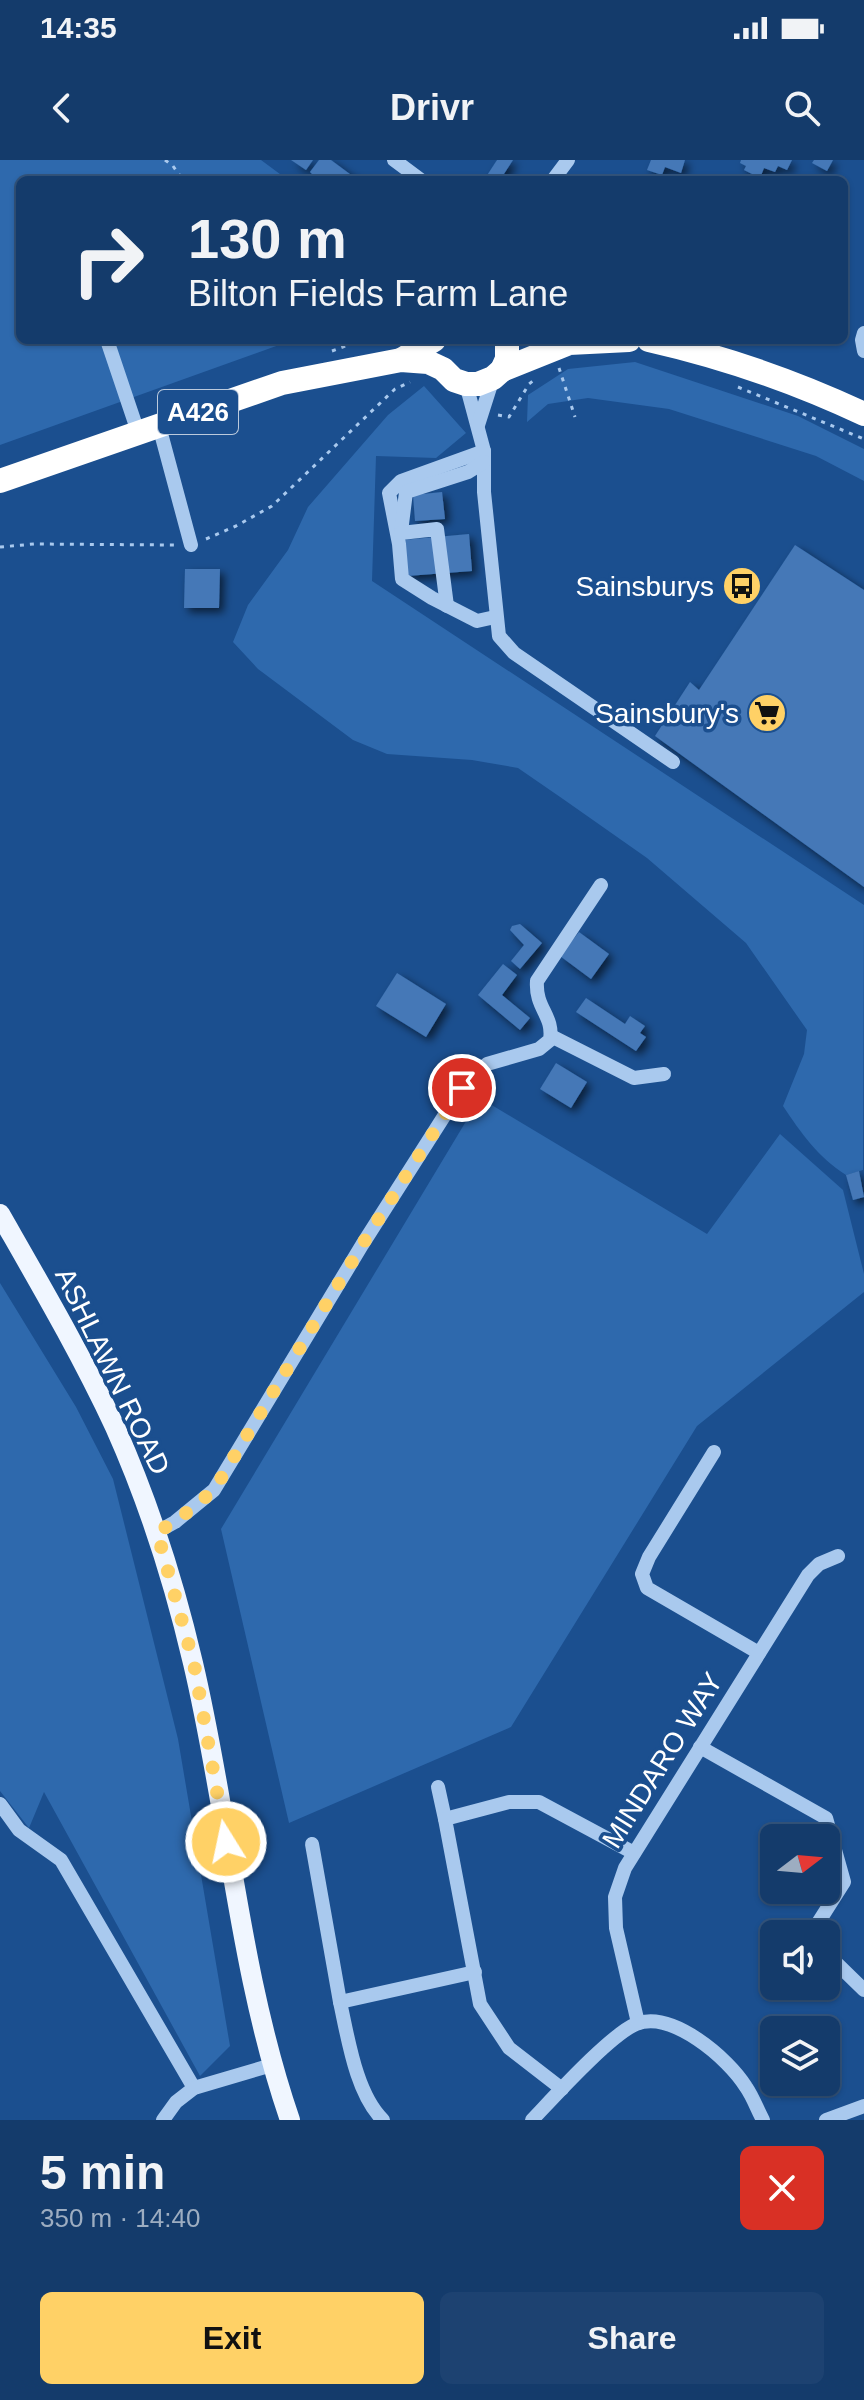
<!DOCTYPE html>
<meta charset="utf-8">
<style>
body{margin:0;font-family:Arial,sans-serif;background:#1d4271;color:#f1f3f6;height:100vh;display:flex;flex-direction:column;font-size:30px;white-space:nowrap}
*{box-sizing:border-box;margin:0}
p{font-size:26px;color:#9dadc1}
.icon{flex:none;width:44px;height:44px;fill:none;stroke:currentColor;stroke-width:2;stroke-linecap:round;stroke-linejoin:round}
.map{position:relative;height:1960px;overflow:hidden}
.sheet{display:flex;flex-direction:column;background:#143b6b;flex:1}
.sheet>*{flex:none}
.banner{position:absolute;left:16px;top:16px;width:832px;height:168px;border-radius:12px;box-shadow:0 2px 6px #0004,0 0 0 2px #33557e;background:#143b6b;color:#f1f3f6;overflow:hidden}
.needle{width:52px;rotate:74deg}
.buttons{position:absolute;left:760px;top:1664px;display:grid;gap:16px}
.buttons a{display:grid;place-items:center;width:80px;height:80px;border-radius:12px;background:#143b6b;box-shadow:0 2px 6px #0004,0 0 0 2px #33557e;font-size:40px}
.pin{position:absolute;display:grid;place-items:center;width:68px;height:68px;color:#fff;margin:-34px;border:4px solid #fff;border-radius:50%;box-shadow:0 2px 8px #0007}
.me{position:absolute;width:88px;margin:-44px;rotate:350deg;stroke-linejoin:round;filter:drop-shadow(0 0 6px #0008)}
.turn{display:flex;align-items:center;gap:28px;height:168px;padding:0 40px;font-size:36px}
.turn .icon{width:104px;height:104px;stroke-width:2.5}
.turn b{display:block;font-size:56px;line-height:68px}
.round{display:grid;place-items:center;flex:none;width:84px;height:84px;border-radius:12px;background:#1d4271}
.headline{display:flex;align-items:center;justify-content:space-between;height:136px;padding:0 40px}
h1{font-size:48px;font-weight:600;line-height:60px}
.button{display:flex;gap:16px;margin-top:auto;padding:16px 40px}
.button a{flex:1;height:92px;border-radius:12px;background:#ffd166;color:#111;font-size:32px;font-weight:600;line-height:92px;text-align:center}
.button a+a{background:#1d4271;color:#f1f3f6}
.status{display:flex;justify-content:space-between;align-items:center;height:56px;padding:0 40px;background:#143b6b;direction:ltr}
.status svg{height:22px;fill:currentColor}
header{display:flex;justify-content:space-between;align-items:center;height:104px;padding:0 40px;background:#143b6b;font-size:36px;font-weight:600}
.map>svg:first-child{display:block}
.green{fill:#2e69ad}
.building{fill:#4478b7;filter:url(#shadow)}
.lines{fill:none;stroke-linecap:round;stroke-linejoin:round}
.path{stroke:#a9c9ee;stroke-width:3;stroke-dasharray:4 6;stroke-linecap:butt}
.minor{stroke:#a9c9ee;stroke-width:14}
.major{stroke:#f0f6ff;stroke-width:20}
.highway{stroke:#fff;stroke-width:24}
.route{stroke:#ffd166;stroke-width:14;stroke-dasharray:0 25.2}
.labels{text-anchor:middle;stroke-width:7;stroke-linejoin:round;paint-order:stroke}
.shield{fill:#1b4f8f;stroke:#bbcadd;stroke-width:2}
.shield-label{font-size:26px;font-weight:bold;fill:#fff}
.poi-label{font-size:28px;fill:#fff;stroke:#1b4f8f;text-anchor:end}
.street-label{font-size:28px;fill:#fff;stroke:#1b4f8f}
</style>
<div class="status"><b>14:35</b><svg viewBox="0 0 49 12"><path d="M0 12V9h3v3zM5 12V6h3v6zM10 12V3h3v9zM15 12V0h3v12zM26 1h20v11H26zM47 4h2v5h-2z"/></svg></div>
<header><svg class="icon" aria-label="back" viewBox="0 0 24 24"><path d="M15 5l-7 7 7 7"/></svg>Drivr<svg class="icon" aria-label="search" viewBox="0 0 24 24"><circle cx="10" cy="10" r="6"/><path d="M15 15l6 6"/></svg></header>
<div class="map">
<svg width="864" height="1960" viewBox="0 0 864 1960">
<defs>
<filter id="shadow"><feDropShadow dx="4.5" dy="4.5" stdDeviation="4" flood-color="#0009"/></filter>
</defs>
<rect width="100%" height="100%" fill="#1b4f8f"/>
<!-- green -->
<g class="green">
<polygon points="0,0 261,0 288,20 20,20 20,180 293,180 0,285"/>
<polygon points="635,202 798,256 864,289 864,321 816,296 669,249 588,238 548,244 527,262 528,235 568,209"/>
<path d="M424,226L466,273L436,298L376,296L372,421L864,745L863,1010L846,1015C818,997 801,973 783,946L804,894L807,870L746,783L647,698L563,639L518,608L472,600L387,594L353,580L258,509L233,482L248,445L288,390L308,347L388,255Z"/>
<polygon points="480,938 707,1074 780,974 843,1030 864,1114 864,1132 697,1266 511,1567 289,1663 221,1369"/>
<polygon points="0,1123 76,1247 113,1319 178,1579 230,1886 200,1916 44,1632 29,1668 0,1631"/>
</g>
<!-- building -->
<g class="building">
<polygon points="291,0 313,0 306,10"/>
<polygon points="319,0 331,0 358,20 318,20 310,12"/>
<polygon points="497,0 513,0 500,20 484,20"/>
<polygon points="651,0 685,0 681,13 665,7 662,15 647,10"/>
<polygon points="741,0 792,0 787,10 778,6 775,12 764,8 760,18 744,10 746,6 740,3"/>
<polygon points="814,0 833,0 827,11 812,3"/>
<polygon points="442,332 445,359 415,361 413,335"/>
<polygon points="469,374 472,411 407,416 403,380"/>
<polygon points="795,385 864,430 864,727 655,576 690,522 699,530"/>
<polygon points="185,409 220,409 219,448 184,448"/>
<polygon points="520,764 542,783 520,809 511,801 524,785 510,770 512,766"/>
<polygon points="579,772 609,794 591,819 560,796"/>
<polygon points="503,804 517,815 502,835 530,858 520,870 478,835"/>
<polygon points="397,813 446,844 426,877 376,846"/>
<polygon points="586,838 625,864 630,856 645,866 640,873 646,877 636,891 576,852"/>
<polygon points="556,903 587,922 571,948 540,929"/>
<polygon points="859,1011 864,1037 853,1040 846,1015"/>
</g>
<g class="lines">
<!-- path -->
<g class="path">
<polyline points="165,0 173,6 183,20"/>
<polyline points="332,191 362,180"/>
<polyline points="559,208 575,257"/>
<polyline points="738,227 864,279"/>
<polyline points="498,255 509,257 529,224 534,220"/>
<polyline points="206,379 236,366 272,346 395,229 410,222"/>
<polyline points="0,387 34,384 175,385"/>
</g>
<!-- minor -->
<g class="minor">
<polyline points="394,0 421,20"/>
<polyline points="553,20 568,0"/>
<polyline points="864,173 862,180 864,191"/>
<polyline points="107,180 138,272"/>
<polyline points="466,224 484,291 484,332 499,476 514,493 673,602"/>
<polyline points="478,265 493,218"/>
<polyline points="159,266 191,385"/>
<polyline points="484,291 401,321 389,333 399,384 402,419 432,438 477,461 495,457"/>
<polyline points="401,372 406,332 468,312 484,302"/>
<polyline points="401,373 437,369 447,446"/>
<polyline points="551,876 634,918 664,914"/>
<polyline points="714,1292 649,1397 642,1414 647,1428 759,1493"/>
<path d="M157,1372L175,1362L214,1330L362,1085L462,928L487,904L539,889L550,880C554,855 535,849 537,821L601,725"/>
<polyline points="700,1587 826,1658 844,1722 811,1774"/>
<polyline points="438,1627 445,1659"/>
<polyline points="0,1644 19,1670 61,1700 194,1928"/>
<polyline points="312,1684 340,1842 475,1812"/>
<polyline points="826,1793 864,1830"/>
<path d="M340,1842C348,1878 356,1934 383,1960"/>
<polyline points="638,1863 616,1768 615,1737 625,1708 808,1415 819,1404 838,1396"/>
<polyline points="562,1929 509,1888 480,1844 445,1659 509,1642 539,1642 634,1693"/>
<polyline points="163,1960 176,1942 194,1928 272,1905"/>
<path d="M532,1960C554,1937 610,1875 636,1864C672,1850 728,1898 746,1927C753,1937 757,1949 763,1960"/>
<polyline points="826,1960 864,1946"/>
</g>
<!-- major -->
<path class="major" d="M0,1054C40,1124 81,1194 115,1267C149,1343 174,1422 193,1503C229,1655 239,1812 290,1960"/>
<!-- highway -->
<g class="highway">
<path d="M649,180C724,197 794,221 864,254"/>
<polyline points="401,200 434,180"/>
<polyline points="502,210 569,183 629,180"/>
<polyline points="0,321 282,223 401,200 428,202 443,209 454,220 466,224 478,224 493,218 502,210 507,199 507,180"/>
</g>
</g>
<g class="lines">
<!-- route -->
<polyline class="route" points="226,1682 194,1504 157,1372 175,1362 214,1330 362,1085 462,928"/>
</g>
<!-- icons -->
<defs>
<symbol id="bus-disc" viewBox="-11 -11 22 22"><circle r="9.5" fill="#ffd166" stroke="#1b4f8f"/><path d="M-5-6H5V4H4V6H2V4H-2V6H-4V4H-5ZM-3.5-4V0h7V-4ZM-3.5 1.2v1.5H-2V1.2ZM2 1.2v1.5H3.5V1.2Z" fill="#111"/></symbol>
<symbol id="supermarket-disc" viewBox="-11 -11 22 22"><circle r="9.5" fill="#ffd166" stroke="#1b4f8f"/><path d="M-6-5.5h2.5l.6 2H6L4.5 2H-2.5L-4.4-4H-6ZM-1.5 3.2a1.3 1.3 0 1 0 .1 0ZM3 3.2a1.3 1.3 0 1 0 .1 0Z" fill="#111"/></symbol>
</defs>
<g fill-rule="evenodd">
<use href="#bus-disc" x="720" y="404" width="44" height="44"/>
<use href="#supermarket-disc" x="745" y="531" width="44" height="44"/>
</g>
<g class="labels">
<!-- shield labels -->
<rect class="shield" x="158" y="230" width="80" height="44" rx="6"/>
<g class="shield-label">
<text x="198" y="261">A426</text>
</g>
<!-- poi labels -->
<g class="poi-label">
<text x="714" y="436">Sainsburys</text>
<text x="739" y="563">Sainsbury's</text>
</g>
<!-- street labels -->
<g class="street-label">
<text transform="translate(113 1211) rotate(64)" y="10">ASHLAWN ROAD</text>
<text transform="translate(662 1600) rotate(-58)" y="10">MINDARO WAY</text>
</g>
</g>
</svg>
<div class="buttons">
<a><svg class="needle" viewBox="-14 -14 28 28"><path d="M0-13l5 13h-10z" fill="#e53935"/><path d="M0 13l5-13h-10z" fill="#9dadc1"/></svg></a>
<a><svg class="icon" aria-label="sound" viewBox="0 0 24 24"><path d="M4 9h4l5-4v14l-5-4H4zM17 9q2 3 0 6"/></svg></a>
<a><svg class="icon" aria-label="layers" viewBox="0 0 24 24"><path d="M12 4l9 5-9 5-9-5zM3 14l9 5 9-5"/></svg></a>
</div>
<div class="pin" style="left:462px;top:928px;background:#d93025"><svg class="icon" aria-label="arrive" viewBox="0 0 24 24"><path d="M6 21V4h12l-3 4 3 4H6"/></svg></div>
<svg class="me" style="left:226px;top:1682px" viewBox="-20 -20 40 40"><circle r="17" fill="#ffd166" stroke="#fff" stroke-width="3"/><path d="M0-11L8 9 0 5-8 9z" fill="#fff"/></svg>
<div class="banner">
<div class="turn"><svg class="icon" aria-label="right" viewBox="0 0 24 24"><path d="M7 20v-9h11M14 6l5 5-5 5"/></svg><div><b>130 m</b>Bilton Fields Farm Lane</div></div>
</div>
</div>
<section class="sheet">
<div class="headline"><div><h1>5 min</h1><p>350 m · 14:40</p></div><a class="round" style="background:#d93025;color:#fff"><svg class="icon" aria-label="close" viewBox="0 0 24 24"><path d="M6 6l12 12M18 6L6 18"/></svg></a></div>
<div class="button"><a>Exit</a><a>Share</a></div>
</section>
